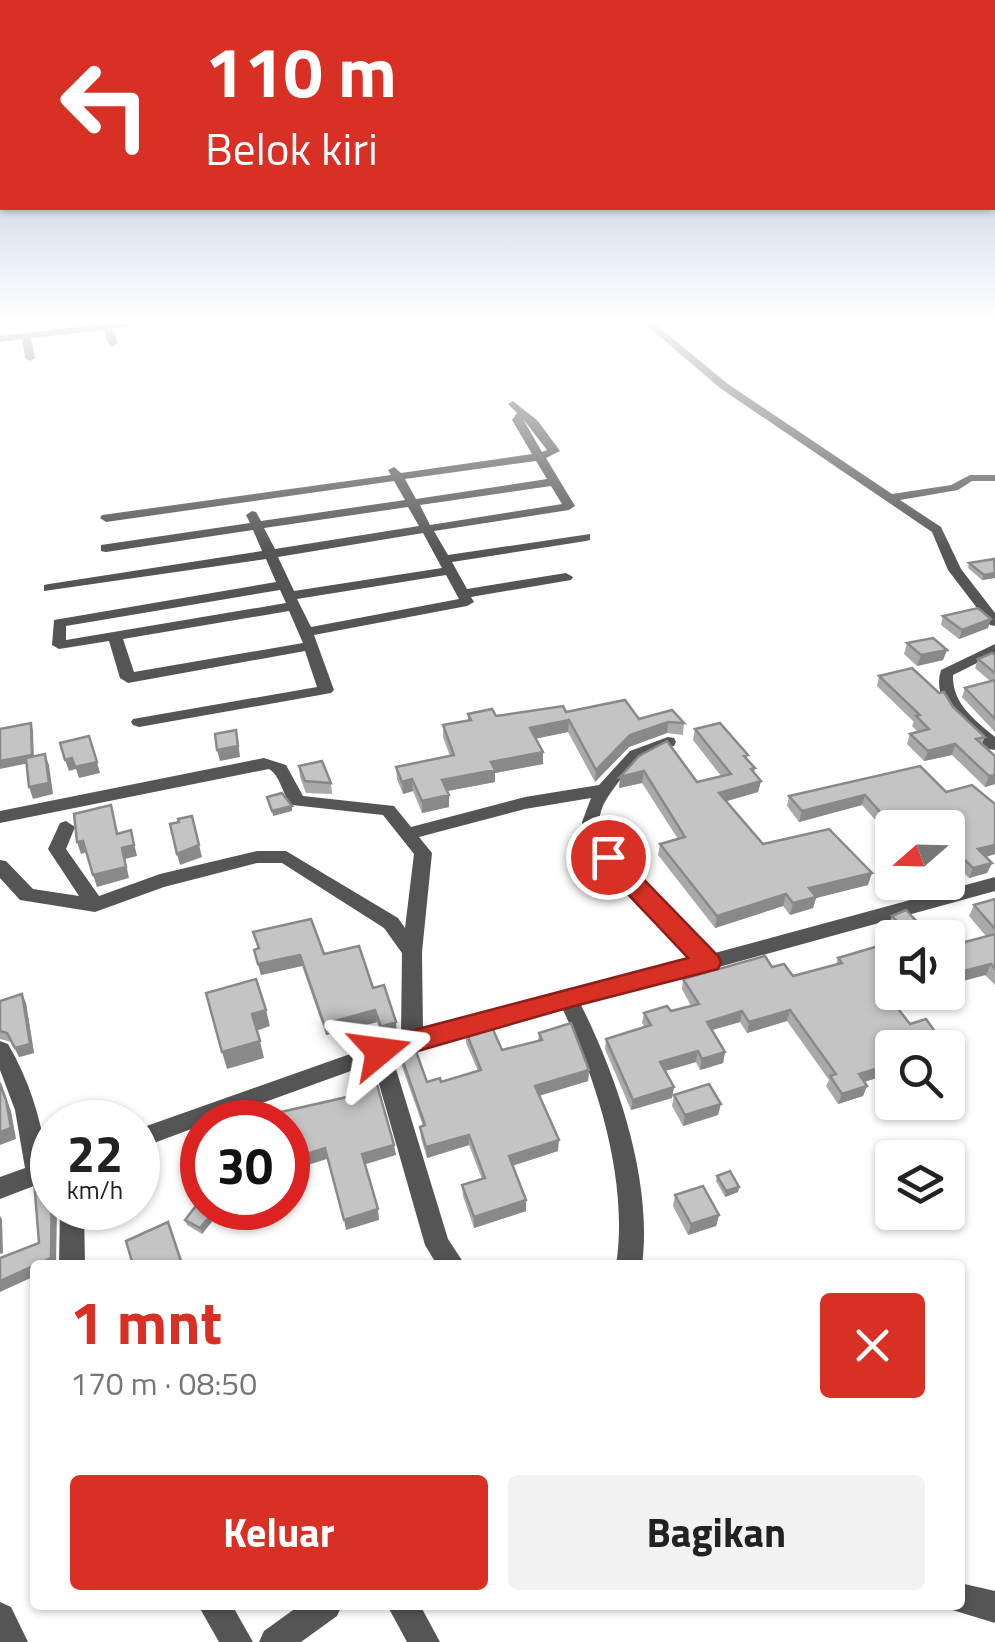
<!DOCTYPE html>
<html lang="id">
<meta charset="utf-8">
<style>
body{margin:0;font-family:"Titillium Web",sans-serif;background:#f2f2f2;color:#222;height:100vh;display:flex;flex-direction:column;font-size:38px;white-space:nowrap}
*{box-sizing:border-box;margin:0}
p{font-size:32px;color:#767676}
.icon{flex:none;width:55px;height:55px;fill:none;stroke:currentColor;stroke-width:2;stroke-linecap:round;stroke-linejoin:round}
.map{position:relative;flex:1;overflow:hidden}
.side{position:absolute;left:30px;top:1260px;width:935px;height:350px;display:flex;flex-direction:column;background:#fff;border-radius:10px;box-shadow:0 2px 8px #0004}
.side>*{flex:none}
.top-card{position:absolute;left:0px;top:0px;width:995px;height:210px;box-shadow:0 2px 8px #0004;background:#d93025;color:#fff;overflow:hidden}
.needle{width:65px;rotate:250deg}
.fabs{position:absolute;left:875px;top:810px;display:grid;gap:20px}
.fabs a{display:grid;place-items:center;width:90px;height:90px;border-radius:10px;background:#fff;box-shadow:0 2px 8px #0004;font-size:50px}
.speed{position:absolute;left:30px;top:1100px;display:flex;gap:20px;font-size:50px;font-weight:700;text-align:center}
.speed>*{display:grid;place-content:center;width:130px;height:130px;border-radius:50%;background:#fff;box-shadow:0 2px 8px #0004;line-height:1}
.speed small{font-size:25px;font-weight:400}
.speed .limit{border:15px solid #d22;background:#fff;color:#111}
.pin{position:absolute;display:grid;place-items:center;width:85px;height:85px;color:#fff;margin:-42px;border:5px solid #fff;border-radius:50%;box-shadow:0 2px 10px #0007}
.me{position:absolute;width:110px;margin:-55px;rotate:74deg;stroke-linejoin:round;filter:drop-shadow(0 0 8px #0008)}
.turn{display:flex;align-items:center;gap:35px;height:210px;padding:0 40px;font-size:45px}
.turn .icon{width:130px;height:130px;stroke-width:2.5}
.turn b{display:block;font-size:70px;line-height:85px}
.round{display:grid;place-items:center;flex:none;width:105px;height:105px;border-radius:10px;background:#f2f2f2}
.headline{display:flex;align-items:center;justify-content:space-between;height:170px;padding:0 40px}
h1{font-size:60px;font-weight:700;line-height:75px;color:#d93025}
.button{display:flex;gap:20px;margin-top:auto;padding:20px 40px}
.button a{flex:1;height:115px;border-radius:10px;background:#d93025;color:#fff;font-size:40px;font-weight:700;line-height:115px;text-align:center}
.button a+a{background:#f2f2f2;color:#222}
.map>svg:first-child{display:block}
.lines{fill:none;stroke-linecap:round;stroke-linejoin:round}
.street{fill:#555;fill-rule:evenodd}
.wall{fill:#a9a9a9}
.shaded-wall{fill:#898989}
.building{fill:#c4c4c4;stroke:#898989;stroke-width:2.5}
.route{fill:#d93025;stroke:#8d1f18;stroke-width:2.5}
</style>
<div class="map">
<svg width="995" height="1642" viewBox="0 0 995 1642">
<rect width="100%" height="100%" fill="#fff"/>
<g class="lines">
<!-- street -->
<g class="street">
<polygon points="114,323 139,323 113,329 118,343 113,346 108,343 104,330 31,338 35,358 30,361 25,358 22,339 0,342 0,336"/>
<polygon points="644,323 654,323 728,384 892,494 951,485 970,475 995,475 995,481 972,481 958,490 900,500 941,527 961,569 995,613 995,626 990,625 948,570 932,532 720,388"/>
<path d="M513,401L538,421L560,451L546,458L575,506L569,510L434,531L448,555L590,534V540L586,541L452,562L467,589L566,573L573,577L571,580L471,597L474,602L467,606L314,635L334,690L331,693L139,727L133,725L131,722L133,719L317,687L305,651L128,683L120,678L109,641L59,649L52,645L54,620L276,582L266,559L44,591V585L49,584L262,551L253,530L106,552L101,551V545L250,523L246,515L252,511L256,512L261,521L405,500L394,481L106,522L100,518L102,515L391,475L388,470L394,467L401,473L532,454L512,420L517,413L508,404ZM523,419L547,450L542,452ZM536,461L547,479L416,499L405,479ZM551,486L562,504L430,525L420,505ZM408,507L419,526L275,549L264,528ZM423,533L442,568L294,591L278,557ZM446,575L459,599L311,627L297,599ZM280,590L286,603L66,640V626ZM289,611L303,643L134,672L123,639Z"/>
<path d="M995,644V654L953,675C952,704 975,720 995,737V750L989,749C967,729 930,704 941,670Z"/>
<path d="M668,737L674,738L676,742L674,746C649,752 632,763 617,784C609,795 597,810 600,826C605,860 684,928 711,954L995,877V891L581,1005C618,1079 653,1182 642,1265H616C629,1184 598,1082 563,1010L392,1056L448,1239L465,1265H437L425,1245L373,1063L210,1122H202V1125L138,1149V1129L401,1036L402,953L384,928L282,863H257L164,887L95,912L20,900L0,878V860L6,861L33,889L79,896L48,849L60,823L66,821L75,827L66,849L99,896L160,874L257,851H286L398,918L405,928L414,854L383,815L292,805C282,795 281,776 269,769L0,823V811L264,758L286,765L303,796L394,806L411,827L525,797L599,785L630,751ZM591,798L582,822C588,866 660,927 691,959L572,991L567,989L558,994L423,1031L422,952L432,853L419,837L525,809Z"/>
<path d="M0,1041L8,1044C29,1080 41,1118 47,1160L52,1159V1179L0,1199V1177L25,1168L15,1110L0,1070Z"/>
<polygon points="60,1208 84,1208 85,1265 59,1265"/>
<polygon points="960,1583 995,1591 995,1623 949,1609 947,1605 960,1605"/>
<polygon points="0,1602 11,1607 28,1642 0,1642"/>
<polygon points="198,1605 232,1605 253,1642 219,1642"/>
<polygon points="300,1605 342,1605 337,1616 301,1642 259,1642 264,1631"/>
<polygon points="387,1605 420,1605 440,1642 407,1642"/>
</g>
</g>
<!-- wall -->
<g class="wall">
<polygon points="969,563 995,578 982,580 968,568"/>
<polygon points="943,616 988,628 959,639 941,625"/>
<polygon points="907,643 947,650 943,660 917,666 904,654"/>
<polygon points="995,655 995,732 962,697 965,688 990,681 975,668 978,659"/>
<polygon points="879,676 953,707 985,737 982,744 995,756 995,784 985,787 952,755 924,761 907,744 910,734 918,732 912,726 914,722 877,686"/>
<polygon points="566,712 684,723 683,735 667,733 629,747 595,782 568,732 536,738 543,764 495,773 495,782 447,791 449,807 422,813 413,791 403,794 397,779 396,767 450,756 443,737 443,725 468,720 468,714 496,716"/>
<polygon points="695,729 747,759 755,768 754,773 761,781 758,792 726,801 763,844 868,885 816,898 813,908 790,915 783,906 715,928 658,855 660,844 678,839 642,783 619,788 639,756 697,782 721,776 693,740"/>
<polygon points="299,766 331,783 332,794 306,793 300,777"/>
<polygon points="946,792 995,804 995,854 986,857 992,863 987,873 969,878 962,871 948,875 948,828 892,828 892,855 875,834 878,823 862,805 799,822 787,806 789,796"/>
<polygon points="995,899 995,985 948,938 898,938 888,927 892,916 924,929 965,942 986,936 969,916 974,905"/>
<polygon points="253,932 324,954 373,988 397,1033 383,1039 377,1022 326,1035 302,966 261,975 254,950 258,949"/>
<polygon points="838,958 892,992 916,992 890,999 910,1024 932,1043 919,1048 892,1048 892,1073 864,1082 867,1086 863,1096 838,1104 826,1086 829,1080 787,1021 747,1033 740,1022 712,1030 725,1052 723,1063 700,1070 696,1062 665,1071 674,1087 672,1098 631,1110 605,1049 606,1039 645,1027 642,1023 644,1013 671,1011 691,1006 682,989 683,979 772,967 793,976 836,964"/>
<polygon points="22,994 26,1003 34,1053 19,1057 11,1042 0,1039 0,1001"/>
<polygon points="466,1032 502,1050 538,1041 539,1033 589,1070 588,1081 539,1096 558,1151 512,1166 526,1200 526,1211 474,1228 463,1196 462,1185 482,1179 469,1145 427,1158 421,1138 420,1127 423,1126 400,1061 399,1050 427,1082 441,1082 478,1071 466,1043"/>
<polygon points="674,1095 718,1115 683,1126 672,1106"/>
<polygon points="717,1176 739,1187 738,1192 725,1197 716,1181"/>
<polygon points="675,1195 719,1215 716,1226 688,1235 673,1206"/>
<polygon points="222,1209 202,1234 187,1225 185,1220"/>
</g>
<!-- shaded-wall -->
<g class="shaded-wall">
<polygon points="995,573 995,578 982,580 984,575"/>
<polygon points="991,619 988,628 959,639 962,630"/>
<polygon points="947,650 943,660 917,666 921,655"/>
<polygon points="569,720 568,732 530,740 530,728"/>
<polygon points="668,722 667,733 629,747 595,782 596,770 630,735"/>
<polygon points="31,723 33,731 34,762 0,769 0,761"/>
<polygon points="238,741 240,757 220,761 217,750"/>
<polygon points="955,744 952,755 924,761 928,751"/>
<polygon points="543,752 543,764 495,773 495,782 442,792 442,780 491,762"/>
<polygon points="45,754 49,765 53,794 33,799 29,787"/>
<polygon points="72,758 97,762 100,773 79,778 76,769 69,771 65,760"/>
<polygon points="644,771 642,783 619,788 620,777"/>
<polygon points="995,775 995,784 985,787 989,776"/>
<polygon points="412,779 413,791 403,794 402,782"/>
<polygon points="761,781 758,792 717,804 719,793"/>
<polygon points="449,795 449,807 422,813 422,801"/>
<polygon points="865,795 862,805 799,822 802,811"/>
<polygon points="292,806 292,811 273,816 272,811"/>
<polygon points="131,830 137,856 125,859 129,878 97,887 93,875 122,848"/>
<polygon points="83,841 87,852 81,854 77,842"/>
<polygon points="199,845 202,857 180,865 177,854"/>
<polygon points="995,845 995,854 974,860 978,849"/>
<polygon points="966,861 962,871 948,875 948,866"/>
<polygon points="992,863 987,873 969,878 973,868"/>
<polygon points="872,873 868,885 816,898 813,908 790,915 793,903 809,888"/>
<polygon points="786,894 783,906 715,928 717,916"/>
<polygon points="300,955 302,966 261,975 258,964"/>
<polygon points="991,964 986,975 948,985 948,975"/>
<polygon points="892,989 892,992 916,992 880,1001 884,991"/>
<polygon points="22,994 26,1003 34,1053 19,1057 15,1048"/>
<polygon points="266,1010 270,1026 256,1031 252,1014"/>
<polygon points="375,1010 377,1022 326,1035 324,1024"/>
<polygon points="790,1010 787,1021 747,1033 749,1022"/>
<polygon points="742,1011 740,1022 705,1032 707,1022"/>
<polygon points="396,1022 397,1033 383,1039 381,1027"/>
<polygon points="936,1033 932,1043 919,1048 895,1048 896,1046"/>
<polygon points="260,1041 264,1058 227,1069 222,1052"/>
<polygon points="698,1051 696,1062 658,1073 660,1062"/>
<polygon points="725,1052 723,1063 700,1070 702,1059"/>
<polygon points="892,1064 892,1073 855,1085 859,1074"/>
<polygon points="589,1070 588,1081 534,1097 535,1086"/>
<polygon points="0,1081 11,1111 16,1139 0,1145"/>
<polygon points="867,1086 863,1096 838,1104 842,1094"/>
<polygon points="674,1087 672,1098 631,1110 633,1100"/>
<polygon points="721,1104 718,1115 683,1126 685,1115"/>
<polygon points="469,1135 469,1145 427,1158 426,1147"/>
<polygon points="559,1140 558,1151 508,1167 509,1156"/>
<polygon points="394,1145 396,1155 363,1165 362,1154"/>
<polygon points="325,1148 327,1159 288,1171 288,1160"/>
<polygon points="739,1187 738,1192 725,1197 726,1191"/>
<polygon points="526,1200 526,1211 474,1228 474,1217"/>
<polygon points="52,1208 57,1208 56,1265 36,1265"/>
<polygon points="217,1208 222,1209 202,1234 200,1228"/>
<polygon points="378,1209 379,1220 346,1230 344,1220"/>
<polygon points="719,1215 716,1226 688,1235 691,1224"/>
<polygon points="0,1216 2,1219 3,1253 0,1254"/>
<polygon points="35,1266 35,1276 0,1292 0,1281"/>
</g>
<!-- building -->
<g class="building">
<polygon points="994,559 995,573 984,575 969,563"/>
<polygon points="978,608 991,619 962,630 943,616"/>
<polygon points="933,638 947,650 921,655 907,643"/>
<polygon points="992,653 995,655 995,673 978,659"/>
<polygon points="912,668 939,693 944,692 953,707 985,737 976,739 995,756 995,775 989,776 955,744 928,751 910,734 929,729 916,716 920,715 879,676"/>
<polygon points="995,680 995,719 965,688"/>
<polygon points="625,700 639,719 672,710 684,723 668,722 630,735 596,770 569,720 530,728 543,752 491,762 495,770 442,780 449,795 422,801 412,779 402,782 396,767 454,755 443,725 471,720 468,714 492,709 496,716 563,706 566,712"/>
<polygon points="31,723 32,755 0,761 0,729"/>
<polygon points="720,723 748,755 744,756 755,768 751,769 761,781 719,793 763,844 829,829 872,873 809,888 816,897 793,903 786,894 717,916 660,844 685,837 644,771 620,777 639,756 667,741 697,782 731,774 695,729"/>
<polygon points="236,730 238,746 217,750 215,734"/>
<polygon points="89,736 97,762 75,767 72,758 65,760 60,743"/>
<polygon points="45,754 49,783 29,787 26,758"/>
<polygon points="322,761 331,783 305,781 299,766"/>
<polygon points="920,766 946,792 972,785 995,804 995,845 978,849 992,863 973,868 966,861 948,866 948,828 892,828 892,840 878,823 888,821 865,795 802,811 789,796"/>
<polygon points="282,793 292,806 272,811 267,797"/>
<polygon points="111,805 117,834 131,830 134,845 122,848 126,867 93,875 83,841 77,842 74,814"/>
<polygon points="192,816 199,845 177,854 170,824 179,822 178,819"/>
<polygon points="995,899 995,929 974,905"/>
<polygon points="906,910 924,929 948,923 965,942 995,934 995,969 991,964 948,975 948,938 907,938 911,936 892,916"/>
<polygon points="311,919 324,954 359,946 373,988 384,985 396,1022 381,1027 375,1010 324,1024 300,955 258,964 254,950 259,948 253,932"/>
<polygon points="892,942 892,989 884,991 910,1024 926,1019 936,1033 896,1046 897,1048 892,1048 892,1064 859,1074 867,1086 842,1094 830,1076 836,1074 790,1010 749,1022 742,1011 707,1022 725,1052 702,1059 698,1051 660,1062 674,1087 633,1100 606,1039 651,1025 644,1013 667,1006 671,1011 699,1004 683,979 765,956 772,967 784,964 793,976 842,963 838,958"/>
<polygon points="256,979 266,1010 252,1014 260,1041 222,1052 206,993"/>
<polygon points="22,994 30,1044 15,1048 7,1033 0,1031 0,1001"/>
<polygon points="571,1023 589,1070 535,1086 559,1140 509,1156 526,1200 474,1217 462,1185 485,1178 469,1135 426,1147 420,1127 425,1125 399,1050 414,1046 427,1082 440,1078 441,1082 481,1070 466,1032 491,1025 502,1050 542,1040 539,1033"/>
<polygon points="374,1074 394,1145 362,1154 378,1209 344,1220 325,1148 288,1160 288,1122 237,1122 360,1094 356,1079"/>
<polygon points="0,1084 6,1100 11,1128 0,1132"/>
<polygon points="709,1084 721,1104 685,1115 674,1095"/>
<polygon points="730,1171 739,1187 726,1191 717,1176"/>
<polygon points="52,1174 51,1258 0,1281 0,1258 39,1243 34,1180"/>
<polygon points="703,1186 719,1215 691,1224 675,1195"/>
<polygon points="202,1198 202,1208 217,1208 200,1228 185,1220"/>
<polygon points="168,1222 181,1261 172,1265 133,1265 126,1241"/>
</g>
<!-- sky -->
<linearGradient id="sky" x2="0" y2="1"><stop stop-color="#8cadcc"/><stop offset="0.58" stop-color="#fff"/><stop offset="1" stop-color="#fff" stop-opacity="0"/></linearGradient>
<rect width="995" height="553" fill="url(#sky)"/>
<!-- route -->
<polygon class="route" points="608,849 616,851 718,956 721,962 718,969 567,1008 380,1062 370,1059 366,1051 370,1043 380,1039 688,958 599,863 596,857 599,851"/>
</svg>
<div class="fabs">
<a><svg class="needle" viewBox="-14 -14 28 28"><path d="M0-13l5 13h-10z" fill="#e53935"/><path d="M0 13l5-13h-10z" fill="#767676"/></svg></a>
<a><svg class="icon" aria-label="sound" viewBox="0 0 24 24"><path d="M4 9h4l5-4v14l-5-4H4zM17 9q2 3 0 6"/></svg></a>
<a><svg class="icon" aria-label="search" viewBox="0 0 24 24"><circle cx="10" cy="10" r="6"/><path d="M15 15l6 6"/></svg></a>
<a><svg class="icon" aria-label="layers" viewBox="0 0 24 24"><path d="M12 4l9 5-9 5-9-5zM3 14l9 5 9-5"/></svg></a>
</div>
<div class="speed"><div>22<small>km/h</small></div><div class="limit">30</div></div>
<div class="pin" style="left:608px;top:857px;background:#d93025"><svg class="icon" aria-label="arrive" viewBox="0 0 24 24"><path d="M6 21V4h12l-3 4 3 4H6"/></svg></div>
<svg class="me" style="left:380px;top:1051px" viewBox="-20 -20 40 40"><path d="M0-17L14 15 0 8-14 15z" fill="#d93025" stroke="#fff" stroke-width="4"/></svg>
<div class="top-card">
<div class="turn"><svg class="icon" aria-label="left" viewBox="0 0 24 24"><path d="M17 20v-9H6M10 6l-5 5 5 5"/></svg><div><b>110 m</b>Belok kiri</div></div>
</div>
<section class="side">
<div class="headline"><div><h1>1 mnt</h1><p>170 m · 08:50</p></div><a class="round" style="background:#d93025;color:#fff"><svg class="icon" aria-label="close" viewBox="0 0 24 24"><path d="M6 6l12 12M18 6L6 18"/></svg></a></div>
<div class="button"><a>Keluar</a><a>Bagikan</a></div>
</section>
</div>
